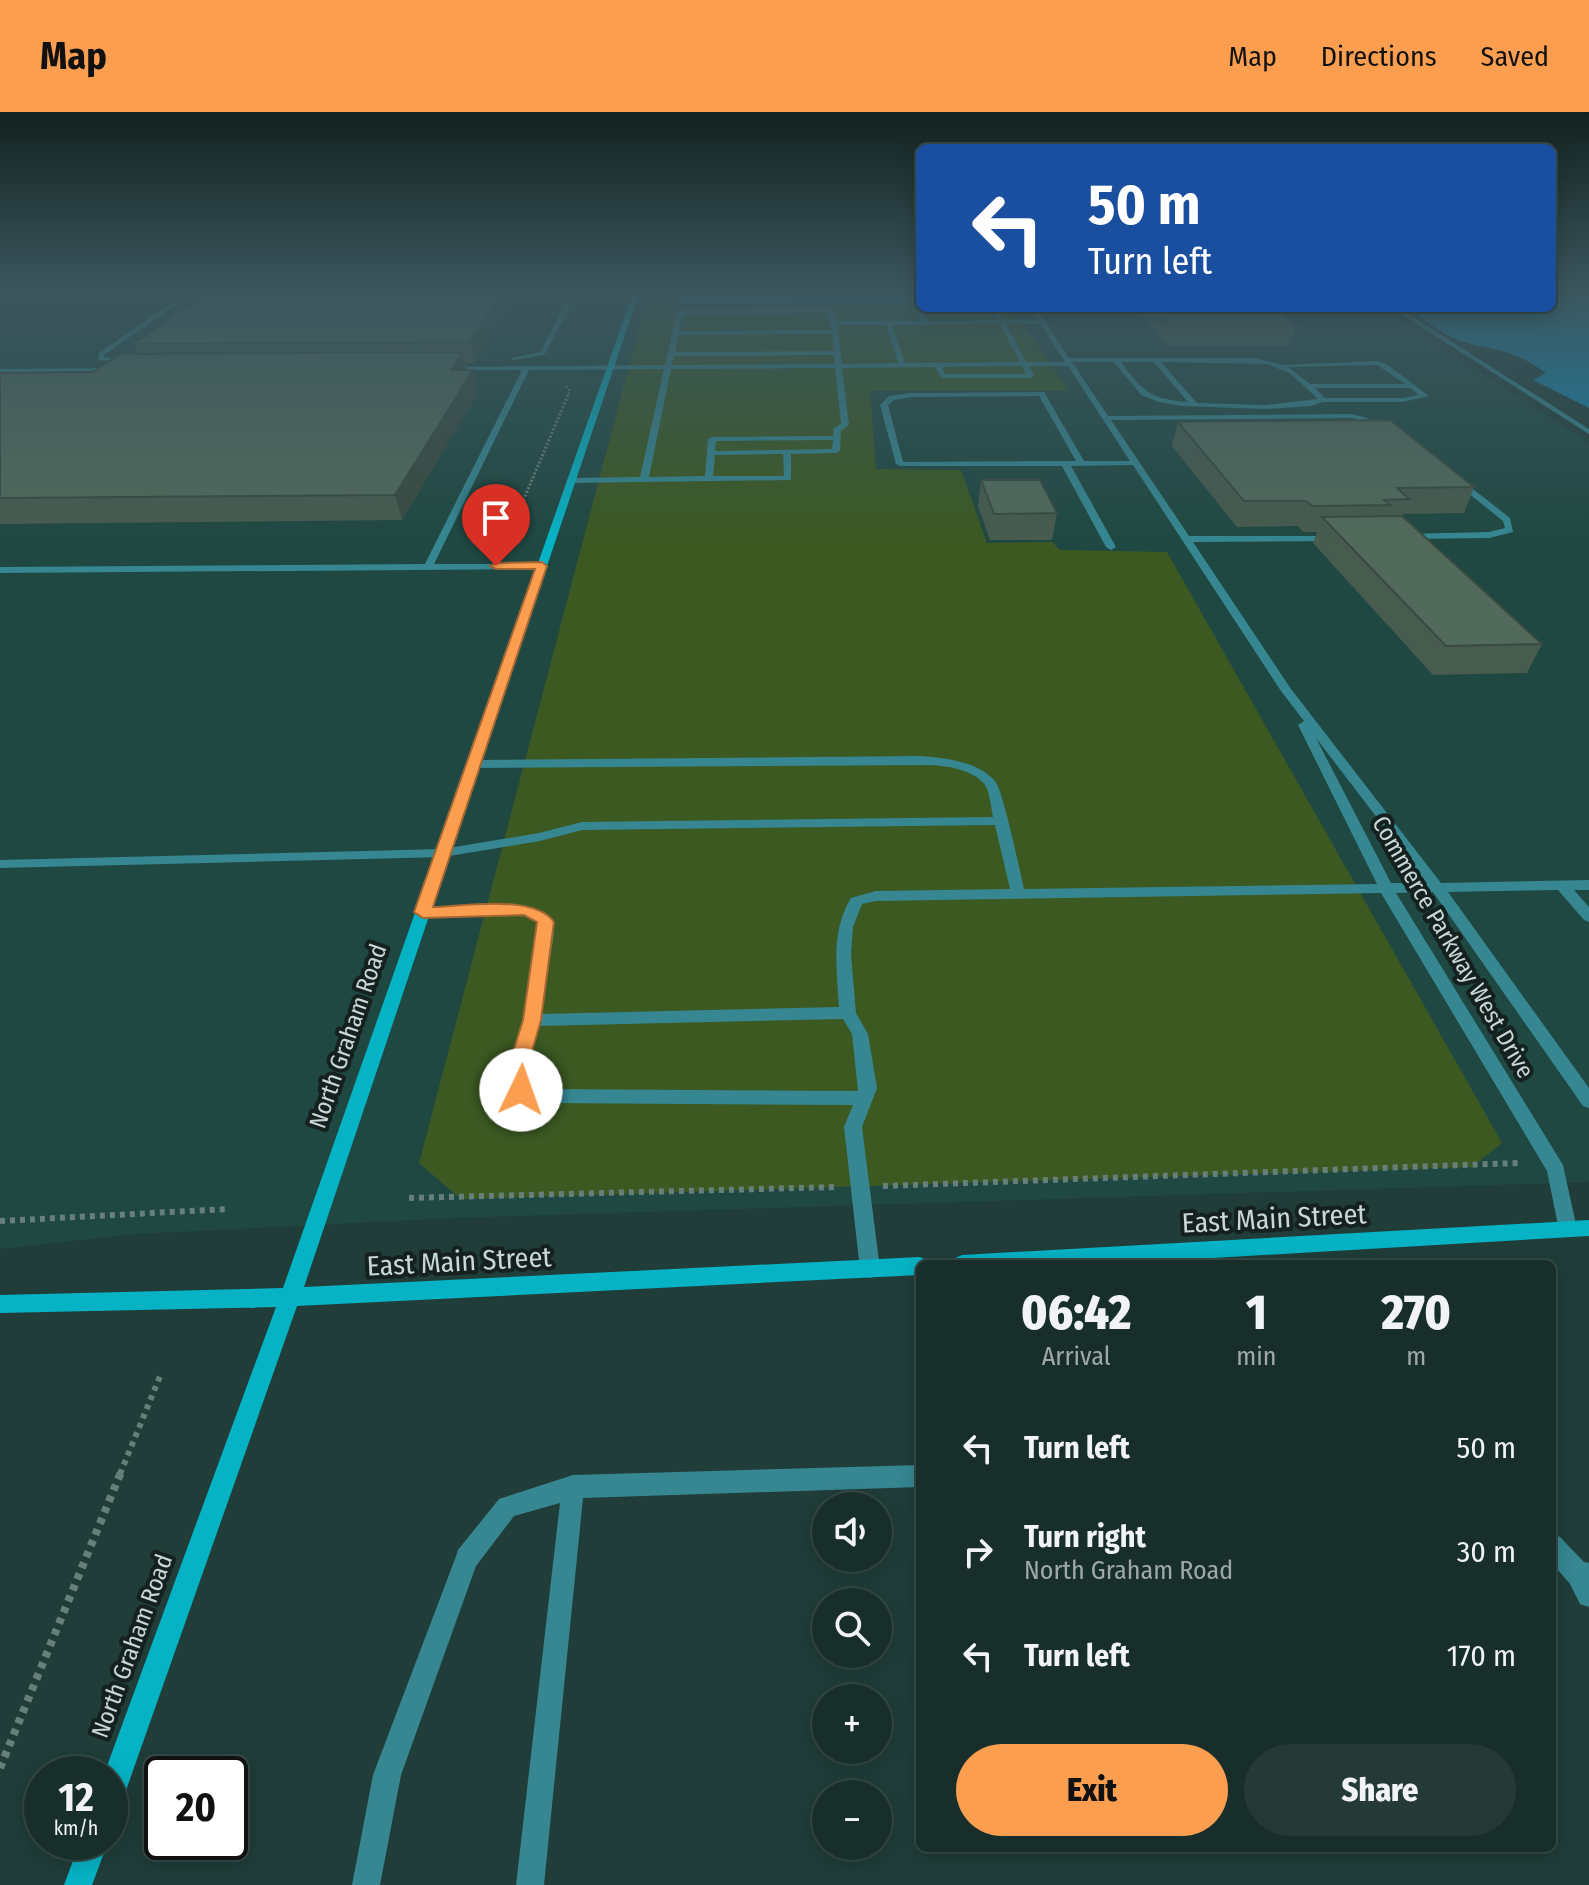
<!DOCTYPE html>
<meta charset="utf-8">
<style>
body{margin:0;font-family:"Fira Sans Condensed",sans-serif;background:#253a37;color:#f1f3f6;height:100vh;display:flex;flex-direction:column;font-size:30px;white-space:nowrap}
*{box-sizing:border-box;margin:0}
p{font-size:26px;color:#9fa8a9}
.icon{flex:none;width:44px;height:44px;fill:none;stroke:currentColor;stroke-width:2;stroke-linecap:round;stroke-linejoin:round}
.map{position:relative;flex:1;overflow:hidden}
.drawer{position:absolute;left:916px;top:1148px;width:640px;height:592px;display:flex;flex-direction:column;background:#182e2b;border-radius:12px;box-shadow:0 4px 20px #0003,0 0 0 2px #364a47}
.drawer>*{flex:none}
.banner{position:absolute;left:916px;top:32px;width:640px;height:168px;border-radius:12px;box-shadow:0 4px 20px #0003,0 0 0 2px #364a47;background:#1a4fa0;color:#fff;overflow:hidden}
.tools{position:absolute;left:812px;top:1380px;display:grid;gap:16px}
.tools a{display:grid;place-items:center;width:80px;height:80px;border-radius:50%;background:#182e2b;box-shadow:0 4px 20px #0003,0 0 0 2px #364a47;font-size:40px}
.speed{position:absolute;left:24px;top:1644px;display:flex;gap:16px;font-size:40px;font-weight:700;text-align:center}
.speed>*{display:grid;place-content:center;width:104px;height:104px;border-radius:50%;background:#182e2b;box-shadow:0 4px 20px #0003,0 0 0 2px #364a47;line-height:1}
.speed small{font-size:20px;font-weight:400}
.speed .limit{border:4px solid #111;border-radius:12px;background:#fff;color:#111}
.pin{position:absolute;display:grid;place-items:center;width:68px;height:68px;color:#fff;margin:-82px -34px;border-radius:50% 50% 50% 0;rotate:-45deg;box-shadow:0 0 8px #0007}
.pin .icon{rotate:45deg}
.me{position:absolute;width:88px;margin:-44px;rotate:3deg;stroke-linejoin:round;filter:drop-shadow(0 0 6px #0008)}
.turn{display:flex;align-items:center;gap:28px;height:168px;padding:0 40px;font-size:36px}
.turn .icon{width:104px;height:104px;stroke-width:2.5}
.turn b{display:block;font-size:56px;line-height:68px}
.eta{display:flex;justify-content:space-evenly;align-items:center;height:136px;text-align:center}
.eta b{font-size:48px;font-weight:800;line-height:56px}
.primary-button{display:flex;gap:16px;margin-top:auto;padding:16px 40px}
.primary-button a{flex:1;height:92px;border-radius:48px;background:#fb9e50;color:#111;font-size:32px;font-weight:800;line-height:92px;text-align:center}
.primary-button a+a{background:#253a37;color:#f1f3f6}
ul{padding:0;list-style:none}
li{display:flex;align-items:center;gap:24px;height:104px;padding:0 40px}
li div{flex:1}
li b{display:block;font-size:30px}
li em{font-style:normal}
header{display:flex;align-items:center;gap:48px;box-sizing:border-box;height:112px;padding:0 40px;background:#fb9e50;color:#111}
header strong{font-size:38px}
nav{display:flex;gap:44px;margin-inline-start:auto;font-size:28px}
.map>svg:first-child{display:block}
.built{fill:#204842}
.green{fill:#3b5921}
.water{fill:#1388b6}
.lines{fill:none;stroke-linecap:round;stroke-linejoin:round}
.path-far3{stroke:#677f7b;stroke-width:2;stroke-dasharray:2 2;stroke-linecap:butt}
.path-far2{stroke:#677f7b;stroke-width:3;stroke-dasharray:2 2;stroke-linecap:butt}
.path-far1{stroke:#677f7b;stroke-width:6;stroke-dasharray:5 5;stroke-linecap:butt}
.path{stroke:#677f7b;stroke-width:8;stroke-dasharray:6 6;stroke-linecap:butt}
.lane{fill:#368792;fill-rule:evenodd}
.street{fill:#368792;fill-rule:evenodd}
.secondary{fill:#06b3c5;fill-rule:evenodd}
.wall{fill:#475b4e}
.shaded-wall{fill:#394a40}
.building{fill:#526a5b;stroke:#394a40;stroke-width:2}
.route{fill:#fb9e50;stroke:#a36734;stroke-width:2}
.labels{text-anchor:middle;stroke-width:8;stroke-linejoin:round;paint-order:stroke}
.street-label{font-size:24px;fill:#c8d8d5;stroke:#15211f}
.near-street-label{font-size:28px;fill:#c8d8d5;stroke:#15211f}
</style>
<header>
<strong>Map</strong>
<nav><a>Map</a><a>Directions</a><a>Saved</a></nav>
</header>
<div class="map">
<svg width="1589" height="1773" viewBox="0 0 1589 1773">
<rect width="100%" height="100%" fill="#203d39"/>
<!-- built -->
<polygon class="built" points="0,181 920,181 920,196 1380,196 1589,331 1589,1070 455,1106 136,1122 0,1137"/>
<!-- green -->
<polygon class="green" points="920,192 920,196 1013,196 1069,279 870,279 876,357 961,358 987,431 1052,430 1060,438 1167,440 1502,1031 1472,1055 461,1087 419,1051 645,193"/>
<!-- water -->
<g class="water">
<polygon points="677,181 920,181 920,190 684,191 675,189"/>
<path d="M1552,182H1589V296L1533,268L1546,261C1510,235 1500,241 1461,229C1442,223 1423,206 1407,196H1552Z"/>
</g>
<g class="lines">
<!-- path-far3 -->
<polyline class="path-far3" points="566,274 570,279 568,283"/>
<!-- path-far2 -->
<polyline class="path-far2" points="503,436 569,281"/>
<!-- path-far1 -->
<g class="path-far1">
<polyline points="883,1074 1518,1051"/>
<polyline points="409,1086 837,1075"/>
<polyline points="0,1109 228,1097"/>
<polyline points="120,1362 161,1262"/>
</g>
<!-- path -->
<polyline class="path" points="0,1656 121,1360"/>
<!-- lane -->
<g class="lane">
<polygon points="186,181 193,181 104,243 104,245 125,248 125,250 98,248 99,241"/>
<polygon points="571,181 639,182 576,183 544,243 512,248 512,246 540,240"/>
<path d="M1030,196H1036L1069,246H1255L1283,253L1378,249L1388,253L1429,284L1402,290H1323L1311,294L1265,297L1182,294L1159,290L1141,283L1114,250H1072L1108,304L1352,302L1395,314L1391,316L1352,306L1111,308L1189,424H1339L1341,426L1336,429L1193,430L1291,577L1441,771L1589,768V778H1574L1589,795V810L1584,808L1558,778L1448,780L1589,976V996L1583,994L1433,780L1396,781L1563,1053L1577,1117L1574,1123L1567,1125L1560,1123L1547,1059L1381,781L876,789L862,792L853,815L851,843L856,901L868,922L877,976L862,1015L880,1157L877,1163L870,1166L863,1163L860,1157L844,1015L853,993L542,991L515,983C504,959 518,932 524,909C530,880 534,850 538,821L536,809L525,803L423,805L416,800L423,795L525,793L546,802L554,821L541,902L839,895C837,857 830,821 851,786L876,779L1010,777L995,713L582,718L540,729L443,745L0,756V748L443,737L539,721L582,710L993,705C991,696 990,681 985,673C974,658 948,654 931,653L473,656L467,652L473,648L920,644C946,646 977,649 995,669C1003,678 1020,760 1024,777L1377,772L1298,613L1304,609L1281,579L1133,353L1071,354L1116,435L1111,438L1106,435L1062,354H900L896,352L880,293L889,284L911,281L1044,280L1084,349H1130L1068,254H1029L1034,264L1031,266H942L935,255L842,256L849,313L841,319L840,339L836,341L791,342V368L571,371L568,370V366L640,365L664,257L529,258L434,452H545L547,454L542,457L0,461V455L425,452L522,258H446L444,255L665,253L677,200L680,198L831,197L837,209H920L918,201L921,199H996L1004,208H1038ZM828,201L832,218L679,219L683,202ZM925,203H994L998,208L926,209ZM1000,212L1020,250L905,251L892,213ZM1006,212H1040L1065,250H1026ZM837,213H886L898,251L842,252ZM832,222L834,239L675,240L678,223ZM834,243L835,252L672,253L674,244ZM1121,250H1154L1188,290C1151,287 1143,280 1121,250ZM1161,250L1267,252L1291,262L1318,287L1265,293L1197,291ZM1377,253L1405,272H1310L1288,255ZM1022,254L1026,262H945L942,255ZM835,256L841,312L834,316L833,324L712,325L708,327L705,364L649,365L671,257ZM1315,276H1410L1419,283L1402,286H1325ZM1039,284L1076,349L903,350L888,293L894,288L911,285ZM833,328L832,337L715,339L716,329ZM783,342L784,364H713L715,343ZM1316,626L1427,771H1391ZM843,907L852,922L858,979L542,977L529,974L528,950L539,914Z"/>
<polygon points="0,257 118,256 121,258 0,261"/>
<polygon points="1455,363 1510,406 1513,420 1489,426 1400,427 1400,423 1403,422 1489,420 1505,416 1503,409 1452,368 1452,364"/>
<polygon points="920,1353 920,1375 583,1386 544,1773 516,1773 560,1391 514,1404 476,1454 401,1663 380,1773 352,1773 373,1663 455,1447 458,1438 499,1387 573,1363"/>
<polygon points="1552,1421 1560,1425 1584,1450 1589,1451 1589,1495 1580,1492 1570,1472 1552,1451"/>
</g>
<!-- street -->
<polygon class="street" points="1392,196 1399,196 1589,317 1589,322"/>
<!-- secondary -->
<g class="secondary">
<polygon points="633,181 639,181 304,1175 920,1145 927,1148 929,1152 920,1152 920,1163 297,1194 124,1684 120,1694 110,1698 110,1662 104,1662 276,1195 0,1201 0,1183 283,1176"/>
<polygon points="1589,1108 1589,1124 1112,1152 952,1152 955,1146 962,1143"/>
<polygon points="80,1730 108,1730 92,1773 64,1773"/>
</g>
</g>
<!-- wall -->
<g class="wall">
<polygon points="519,181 474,251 465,251 467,258 478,280 402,408 0,412 0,261 93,260 138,242 134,232"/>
<polygon points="1133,196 1275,196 1296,213 1290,234 1168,234"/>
<polygon points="1178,310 1474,375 1464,401 1404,402 1402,404 1542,532 1527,561 1433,563 1313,431 1317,420 1303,420 1298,414 1237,415 1172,334"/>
<polygon points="981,368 1057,401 1052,428 990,428 978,394"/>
</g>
<!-- shaded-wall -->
<g class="shaded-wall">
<polygon points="503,181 519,181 474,251 470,230"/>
<polygon points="463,240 467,261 451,258"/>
<polygon points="473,258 478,280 402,408 395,383"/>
</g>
<!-- building -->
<g class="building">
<polygon points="208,181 503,181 470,230 134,232"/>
<polygon points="1155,196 1275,196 1296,213 1172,214"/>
<polygon points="463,240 451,258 473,258 395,383 0,386 0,261 93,260 120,242"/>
<polygon points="1390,308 1474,375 1397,376 1409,387 1384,388 1390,393 1312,394 1306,389 1244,389 1178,310"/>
<polygon points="981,368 1040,368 1057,401 994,402"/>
<polygon points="1402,404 1542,532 1446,534 1322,405"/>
</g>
<!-- sky -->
<linearGradient id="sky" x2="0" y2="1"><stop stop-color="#12221f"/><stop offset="0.42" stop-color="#3c575f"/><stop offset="1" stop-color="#3c575f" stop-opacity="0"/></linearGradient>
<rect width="1589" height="429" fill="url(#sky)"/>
<!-- route -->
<path class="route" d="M542,450L547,454L433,795C464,794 535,782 554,810L541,908L529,950L530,978L528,983H514L510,950L523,908L537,810L524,803L423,806L414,800L535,457H496L490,454L496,451Z"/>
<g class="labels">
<!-- street labels -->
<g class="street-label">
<text transform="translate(1453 835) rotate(60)" y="8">Commerce Parkway West Drive</text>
<text transform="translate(348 924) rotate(-71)" y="8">North Graham Road</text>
<text transform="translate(132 1534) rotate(-70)" y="8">North Graham Road</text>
</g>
<!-- near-street labels -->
<g class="near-street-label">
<text transform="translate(1274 1106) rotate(-3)" y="10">East Main Street</text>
<text transform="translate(459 1149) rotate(-3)" y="10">East Main Street</text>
</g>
</g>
</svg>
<div class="tools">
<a><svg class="icon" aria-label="sound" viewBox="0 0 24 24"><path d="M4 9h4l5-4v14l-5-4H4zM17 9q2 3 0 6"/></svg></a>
<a><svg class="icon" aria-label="search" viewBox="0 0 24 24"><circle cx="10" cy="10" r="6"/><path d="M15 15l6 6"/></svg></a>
<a>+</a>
<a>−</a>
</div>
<div class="speed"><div>12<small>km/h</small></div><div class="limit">20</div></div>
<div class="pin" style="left:496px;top:454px;background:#d93025"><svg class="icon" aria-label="arrive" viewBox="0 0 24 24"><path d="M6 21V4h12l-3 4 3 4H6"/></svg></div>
<svg class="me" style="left:521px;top:978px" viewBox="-20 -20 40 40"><circle r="19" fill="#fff"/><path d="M0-13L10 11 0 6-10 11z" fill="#fb9e50"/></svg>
<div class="banner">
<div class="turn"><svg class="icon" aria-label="left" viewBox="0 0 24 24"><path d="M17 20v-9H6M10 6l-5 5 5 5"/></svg><div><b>50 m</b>Turn left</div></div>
</div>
<section class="drawer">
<div class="eta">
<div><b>06:42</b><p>Arrival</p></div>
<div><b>1</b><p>min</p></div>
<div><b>270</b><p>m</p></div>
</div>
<ul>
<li><svg class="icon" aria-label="left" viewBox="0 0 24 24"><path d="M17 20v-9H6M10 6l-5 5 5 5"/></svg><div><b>Turn left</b></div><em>50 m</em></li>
<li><svg class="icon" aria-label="right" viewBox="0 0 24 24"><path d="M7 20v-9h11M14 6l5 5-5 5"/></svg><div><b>Turn right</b><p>North Graham Road</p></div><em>30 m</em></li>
<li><svg class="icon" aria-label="left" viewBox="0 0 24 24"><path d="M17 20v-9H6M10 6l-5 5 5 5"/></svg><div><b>Turn left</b></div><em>170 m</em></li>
</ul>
<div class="primary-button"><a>Exit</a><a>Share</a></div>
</section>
</div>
